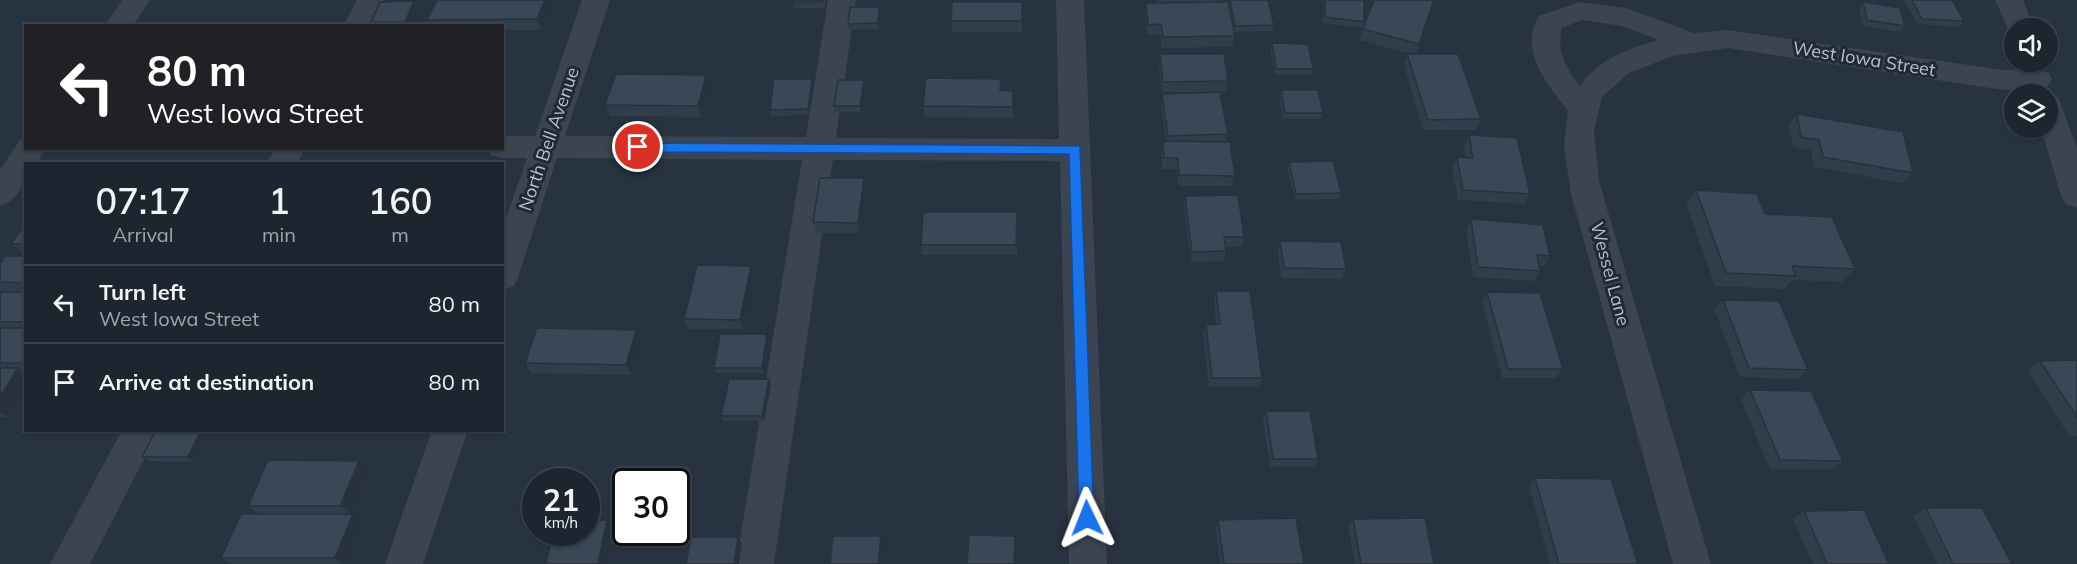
<!DOCTYPE html>
<style>
body{margin:0;font-family:Mulish,sans-serif;background:#2a323c;color:#f1f3f6;height:100vh;display:flex;flex-direction:column;font-size:22px;white-space:nowrap}
*{box-sizing:border-box;margin:0}
p{font-size:20px;color:#a0a5ab}
.icon{flex:none;width:33px;height:33px;fill:none;stroke:currentColor;stroke-width:2;stroke-linecap:round;stroke-linejoin:round}
.map{position:relative;flex:1;overflow:hidden}
.sheet{position:absolute;left:24px;top:162px;width:480px;height:270px;display:flex;flex-direction:column;background:#1d2630;border-radius:0px;box-shadow:0 2px 4px #0004,0 0 0 2px #3b434c}
.sheet>*{flex:none}
.guide{position:absolute;left:24px;top:24px;width:480px;height:126px;border-radius:0px;box-shadow:0 2px 4px #0004,0 0 0 2px #3b434c;background:#202124;color:#fff;overflow:hidden}
.tools{position:absolute;left:2004px;top:18px;display:grid;gap:12px}
.tools a{display:grid;place-items:center;width:54px;height:54px;border-radius:50%;background:#1d2630;box-shadow:0 2px 4px #0004,0 0 0 2px #3b434c;font-size:30px}
.speed{position:absolute;left:522px;top:468px;display:flex;gap:12px;font-size:30px;font-weight:700;text-align:center}
.speed>*{display:grid;place-content:center;width:78px;height:78px;border-radius:50%;background:#1d2630;box-shadow:0 2px 4px #0004,0 0 0 2px #3b434c;line-height:1}
.speed small{font-size:15px;font-weight:400}
.speed .limit{border:3px solid #111;border-radius:9px;background:#fff;color:#111}
.pin{position:absolute;display:grid;place-items:center;width:51px;height:51px;color:#fff;margin:-26px;border:3px solid #fff;border-radius:50%;box-shadow:0 2px 6px #0007}
.me{position:absolute;width:66px;margin:-33px;rotate:358deg;stroke-linejoin:round;filter:drop-shadow(0 0 4px #0008)}
.turn{display:flex;align-items:center;gap:21px;height:126px;padding:0 24px;font-size:27px}
.turn .icon{width:78px;height:78px;stroke-width:2.5}
.turn b{display:block;font-size:42px;line-height:51px}
.eta{display:flex;justify-content:space-evenly;align-items:center;height:102px;text-align:center}
.eta b{font-size:36px;font-weight:600;line-height:42px}
ul{padding:0;list-style:none}
li{display:flex;align-items:center;gap:18px;height:78px;padding:0 24px;border-top:2px solid #3b434c}
li div{flex:1}
li b{display:block;font-size:22px}
li em{font-style:normal}
.map>svg:first-child{display:block}
.lines{fill:none;stroke-linecap:round;stroke-linejoin:round}
.minor{fill:#3b4450;fill-rule:evenodd}
.wall{fill:#313d4a}
.shaded-wall{fill:#28323c}
.building{fill:#394756;stroke:#28323c;stroke-width:1.5}
.route{fill:#1a73e8;stroke:#114b97;stroke-width:1.5}
.labels{text-anchor:middle;stroke-width:6;stroke-linejoin:round;paint-order:stroke}
.street-label{font-size:18px;fill:#b8c0ca;stroke:#202935}
</style>
<div class="map">
<svg width="2077" height="564" viewBox="0 0 2077 564">
<rect width="100%" height="100%" fill="#273340"/>
<g class="lines">
<!-- minor -->
<g class="minor">
<polygon points="122,0 150,0 133,26 105,26"/>
<polygon points="357,0 385,0 371,26 343,26"/>
<polygon points="582,0 610,0 565,136 806,137 828,0 856,0 836,138 1059,139 1056,0 1084,0 1107,564 1069,564 1060,161 833,160 774,564 736,564 802,160 557,158 518,277 514,286 502,290 502,229 527,158 502,158 491,155 488,148 502,148 502,136 535,136"/>
<polygon points="1995,0 2023,0 2034,28 2014,28 2014,36 2011,35"/>
<path d="M1580,2L1626,8L1694,33L1728,30L2003,70L2038,69L2048,72L2052,79L2048,86L2003,90L1728,48L1673,56L1629,73L1602,97L1594,130L1599,181L1711,564H1673L1571,194L1564,147L1568,111C1547,84 1518,51 1539,16ZM1582,20L1622,26L1659,40C1629,48 1598,59 1580,86C1566,68 1556,52 1562,28Z"/>
<polygon points="2045,94 2058,97 2077,148 2077,208 2066,204 2061,196 2041,128 2048,128 2048,94"/>
<path d="M26,139V148H46L37,164H26C26,182 19,200 0,206V170L20,140Z"/>
<polygon points="275,148 305,148 297,164 266,164"/>
<polygon points="122,430 159,430 90,564 50,564"/>
<polygon points="432,430 468,430 423,564 385,564"/>
</g>
</g>
<!-- wall -->
<g class="wall">
<polygon points="792,0 826,0 824,8 793,8"/>
<polygon points="1158,0 1219,0 1218,2 1229,5 1230,0 1274,25 1272,31 1234,32 1235,36 1233,47 1162,48 1160,35 1147,35 1145,14 1146,3 1158,3"/>
<polygon points="1324,0 1364,0 1364,22 1362,28 1323,23"/>
<polygon points="1434,0 1416,54 1481,119 1476,130 1423,130 1404,65 1407,54 1412,54 1359,40 1363,29"/>
<polygon points="1904,0 1952,0 1964,21 1959,27 1917,24"/>
<polygon points="414,1 417,7 410,26 373,26 371,22"/>
<polygon points="1022,2 1022,32 952,32 951,21"/>
<polygon points="1863,2 1905,26 1901,32 1863,26 1859,8"/>
<polygon points="551,7 542,30 502,30 502,26 431,26 427,20"/>
<polygon points="879,7 880,13 879,29 849,30 848,24"/>
<polygon points="1272,43 1313,69 1311,75 1275,75 1270,49"/>
<polygon points="1160,54 1228,81 1226,92 1162,92 1159,65"/>
<polygon points="706,75 710,86 701,117 610,116 605,105"/>
<polygon points="812,79 813,85 809,115 771,116 770,110"/>
<polygon points="864,80 865,86 861,112 835,112 834,106"/>
<polygon points="1281,90 1323,113 1321,119 1283,119 1279,96"/>
<polygon points="1013,91 1013,118 924,117 923,106"/>
<polygon points="1162,94 1228,134 1226,142 1235,176 1232,186 1178,186 1177,169 1162,169 1162,152 1163,141 1166,141 1161,104"/>
<polygon points="1797,114 1913,173 1903,183 1814,167 1811,150 1793,147 1789,125"/>
<polygon points="1469,135 1530,194 1524,204 1458,200 1452,168 1457,157 1466,158 1464,146"/>
<polygon points="1289,162 1341,193 1339,199 1295,200 1287,168"/>
<polygon points="864,178 866,189 860,233 816,233 813,222"/>
<polygon points="1696,190 1765,214 1855,269 1842,282 1793,280 1784,289 1715,286 1686,204"/>
<polygon points="1185,196 1244,237 1242,247 1225,247 1226,251 1224,261 1191,262 1184,206"/>
<polygon points="1017,212 1017,255 922,255 921,245"/>
<polygon points="1471,219 1550,256 1544,266 1539,266 1540,271 1534,281 1473,277 1466,230"/>
<polygon points="26,223 26,254 23,254 11,244"/>
<polygon points="1280,241 1346,269 1342,279 1281,278 1278,251"/>
<polygon points="26,256 26,373 24,373 26,374 26,386 7,417 0,417 0,264"/>
<polygon points="754,276 744,329 688,329 684,319"/>
<polygon points="1216,291 1262,378 1259,387 1209,387 1203,334 1206,325 1216,324 1214,301"/>
<polygon points="1487,292 1563,369 1556,378 1502,378 1482,302"/>
<polygon points="1723,300 1808,370 1798,379 1740,377 1714,309"/>
<polygon points="641,339 631,375 531,373 525,363"/>
<polygon points="769,339 764,373 716,373 714,368"/>
<polygon points="2077,360 2077,436 2069,436 2028,370 2040,361"/>
<polygon points="769,379 771,384 764,421 723,421 721,416"/>
<polygon points="1750,390 1843,461 1832,469 1770,469 1741,400"/>
<polygon points="1266,411 1318,459 1314,467 1270,467 1263,420"/>
<polygon points="156,430 210,430 194,462 149,461 142,457"/>
<polygon points="359,461 368,469 350,514 353,514 362,522 346,564 231,564 221,558 259,514 248,506"/>
<polygon points="1535,478 1638,564 1550,564 1529,487"/>
<polygon points="1926,508 2012,564 1937,564 1913,516"/>
<polygon points="1804,511 1889,564 1813,564 1793,519"/>
<polygon points="1353,519 1434,564 1355,564 1348,527"/>
<polygon points="1218,520 1304,564 1220,564 1216,528"/>
</g>
<!-- shaded-wall -->
<g class="shaded-wall">
<polygon points="545,0 548,0 551,7 542,30 537,19"/>
<polygon points="414,1 417,7 410,26 408,26 405,22"/>
<polygon points="879,7 880,13 879,29 878,23"/>
<polygon points="706,75 710,86 701,117 698,106"/>
<polygon points="812,79 813,85 809,115 808,109"/>
<polygon points="864,80 865,86 861,112 860,106"/>
<polygon points="864,178 866,189 860,233 858,223"/>
<polygon points="751,266 754,276 744,329 740,320"/>
<polygon points="636,330 641,339 631,375 626,365"/>
<polygon points="767,334 769,339 764,373 762,368"/>
<polygon points="18,368 26,374 26,386 7,417 0,413 0,397"/>
<polygon points="769,379 771,384 764,421 762,416"/>
<polygon points="201,430 210,430 194,462 188,457"/>
<polygon points="359,461 368,469 350,514 340,506"/>
<polygon points="353,514 362,522 346,564 343,564 335,558"/>
<polygon points="607,520 613,529 606,564 598,564"/>
<polygon points="881,536 883,544 881,564 878,564"/>
<polygon points="738,537 742,544 739,564 734,564"/>
</g>
<!-- building -->
<g class="building">
<polygon points="437,0 545,0 537,19 427,20"/>
<rect x="792" y="0" width="31" height="2"/>
<polygon points="1230,0 1268,0 1274,25 1235,26"/>
<polygon points="1325,0 1364,0 1364,22 1325,17"/>
<polygon points="1374,0 1434,0 1419,44 1363,29"/>
<polygon points="1912,0 1952,0 1964,21 1922,19"/>
<polygon points="414,1 405,22 371,22 380,2"/>
<polygon points="952,2 1022,2 1022,21 951,21"/>
<polygon points="1228,2 1235,36 1163,37 1161,24 1148,25 1146,3"/>
<polygon points="1863,2 1900,8 1905,26 1867,20"/>
<polygon points="850,7 879,7 878,23 848,24"/>
<polygon points="1272,43 1308,44 1313,69 1276,69"/>
<polygon points="1160,54 1224,54 1228,81 1163,82"/>
<polygon points="1407,54 1458,54 1481,119 1428,120"/>
<polygon points="616,74 706,75 698,106 605,105"/>
<polygon points="926,78 1001,79 1000,90 1013,91 1013,107 923,106"/>
<polygon points="774,79 812,79 808,109 770,110"/>
<polygon points="838,80 864,80 860,106 834,106"/>
<polygon points="1281,90 1318,90 1323,113 1285,113"/>
<polygon points="1220,92 1228,134 1168,136 1162,94"/>
<polygon points="1797,114 1903,132 1913,173 1823,157 1819,140 1801,137"/>
<polygon points="1469,135 1517,138 1530,194 1463,190 1457,157 1473,158"/>
<polygon points="1163,141 1230,142 1235,176 1179,175 1178,158 1164,158"/>
<polygon points="1333,161 1341,193 1296,194 1289,162"/>
<polygon points="820,178 864,178 858,223 813,222"/>
<polygon points="1696,190 1757,194 1765,214 1832,217 1855,269 1792,266 1796,276 1726,273"/>
<polygon points="1238,195 1244,237 1224,237 1226,251 1192,252 1185,196"/>
<polygon points="923,212 1017,212 1016,245 921,245"/>
<polygon points="1471,219 1543,225 1550,256 1537,255 1540,271 1478,267"/>
<polygon points="26,223 26,244 11,244"/>
<polygon points="1280,241 1341,242 1346,269 1284,268"/>
<polygon points="5,256 26,256 26,283 0,282 0,264"/>
<polygon points="697,265 751,266 740,320 684,319"/>
<polygon points="1216,291 1250,291 1262,378 1212,378 1206,325 1220,324"/>
<rect x="0" y="292" width="26" height="30"/>
<polygon points="1487,292 1540,293 1563,369 1508,369"/>
<polygon points="1723,300 1779,301 1808,370 1749,368"/>
<polygon points="0,328 26,328 25,363 0,363"/>
<polygon points="537,328 636,330 626,365 525,363"/>
<polygon points="720,334 767,334 762,368 714,368"/>
<polygon points="2077,360 2077,417 2040,361"/>
<polygon points="0,368 18,368 0,397"/>
<polygon points="729,379 769,379 762,416 721,416"/>
<polygon points="1750,390 1811,391 1843,461 1780,460"/>
<polygon points="1266,411 1310,411 1318,459 1273,459"/>
<polygon points="156,430 201,430 188,457 142,457"/>
<polygon points="268,460 359,461 340,506 248,506"/>
<polygon points="1535,478 1611,479 1638,564 1559,564"/>
<polygon points="1926,508 1982,508 2012,564 1953,564"/>
<polygon points="1864,510 1889,564 1827,564 1804,511"/>
<polygon points="241,514 353,514 335,558 221,558"/>
<polygon points="1296,518 1304,564 1224,564 1218,520"/>
<polygon points="1425,518 1434,564 1361,564 1353,519"/>
<polygon points="607,520 598,564 546,564 553,532 586,532 586,521"/>
<polygon points="969,535 1015,536 1014,564 967,564"/>
<polygon points="833,536 881,536 878,564 830,564"/>
<polygon points="691,537 738,537 734,564 686,564"/>
</g>
<!-- route -->
<polygon class="route" points="638,143 1080,146 1094,518 1092,523 1087,525 1081,523 1079,518 1069,154 638,152 631,147"/>
<g class="labels">
<!-- street labels -->
<g class="street-label">
<text transform="translate(1864 59) rotate(9)" y="6">West Iowa Street</text>
<text transform="translate(549 139) rotate(-71)" y="6">North Bell Avenue</text>
<text transform="translate(1610 274) rotate(75)" y="6">Wessel Lane</text>
</g>
</g>
</svg>
<div class="tools">
<a><svg class="icon" aria-label="sound" viewBox="0 0 24 24"><path d="M4 9h4l5-4v14l-5-4H4zM17 9q2 3 0 6"/></svg></a>
<a><svg class="icon" aria-label="layers" viewBox="0 0 24 24"><path d="M12 4l9 5-9 5-9-5zM3 14l9 5 9-5"/></svg></a>
</div>
<div class="speed"><div>21<small>km/h</small></div><div class="limit">30</div></div>
<div class="pin" style="left:638px;top:147px;background:#d93025"><svg class="icon" aria-label="arrive" viewBox="0 0 24 24"><path d="M6 21V4h12l-3 4 3 4H6"/></svg></div>
<svg class="me" style="left:1087px;top:518px" viewBox="-20 -20 40 40"><path d="M0-17L14 15 0 8-14 15z" fill="#1a73e8" stroke="#fff" stroke-width="4"/></svg>
<div class="guide">
<div class="turn"><svg class="icon" aria-label="left" viewBox="0 0 24 24"><path d="M17 20v-9H6M10 6l-5 5 5 5"/></svg><div><b>80 m</b>West Iowa Street</div></div>
</div>
<section class="sheet">
<div class="eta">
<div><b>07:17</b><p>Arrival</p></div>
<div><b>1</b><p>min</p></div>
<div><b>160</b><p>m</p></div>
</div>
<ul>
<li><svg class="icon" aria-label="left" viewBox="0 0 24 24"><path d="M17 20v-9H6M10 6l-5 5 5 5"/></svg><div><b>Turn left</b><p>West Iowa Street</p></div><em>80 m</em></li>
<li><svg class="icon" aria-label="arrive" viewBox="0 0 24 24"><path d="M6 21V4h12l-3 4 3 4H6"/></svg><div><b>Arrive at destination</b></div><em>80 m</em></li>
</ul>
</section>
</div>
